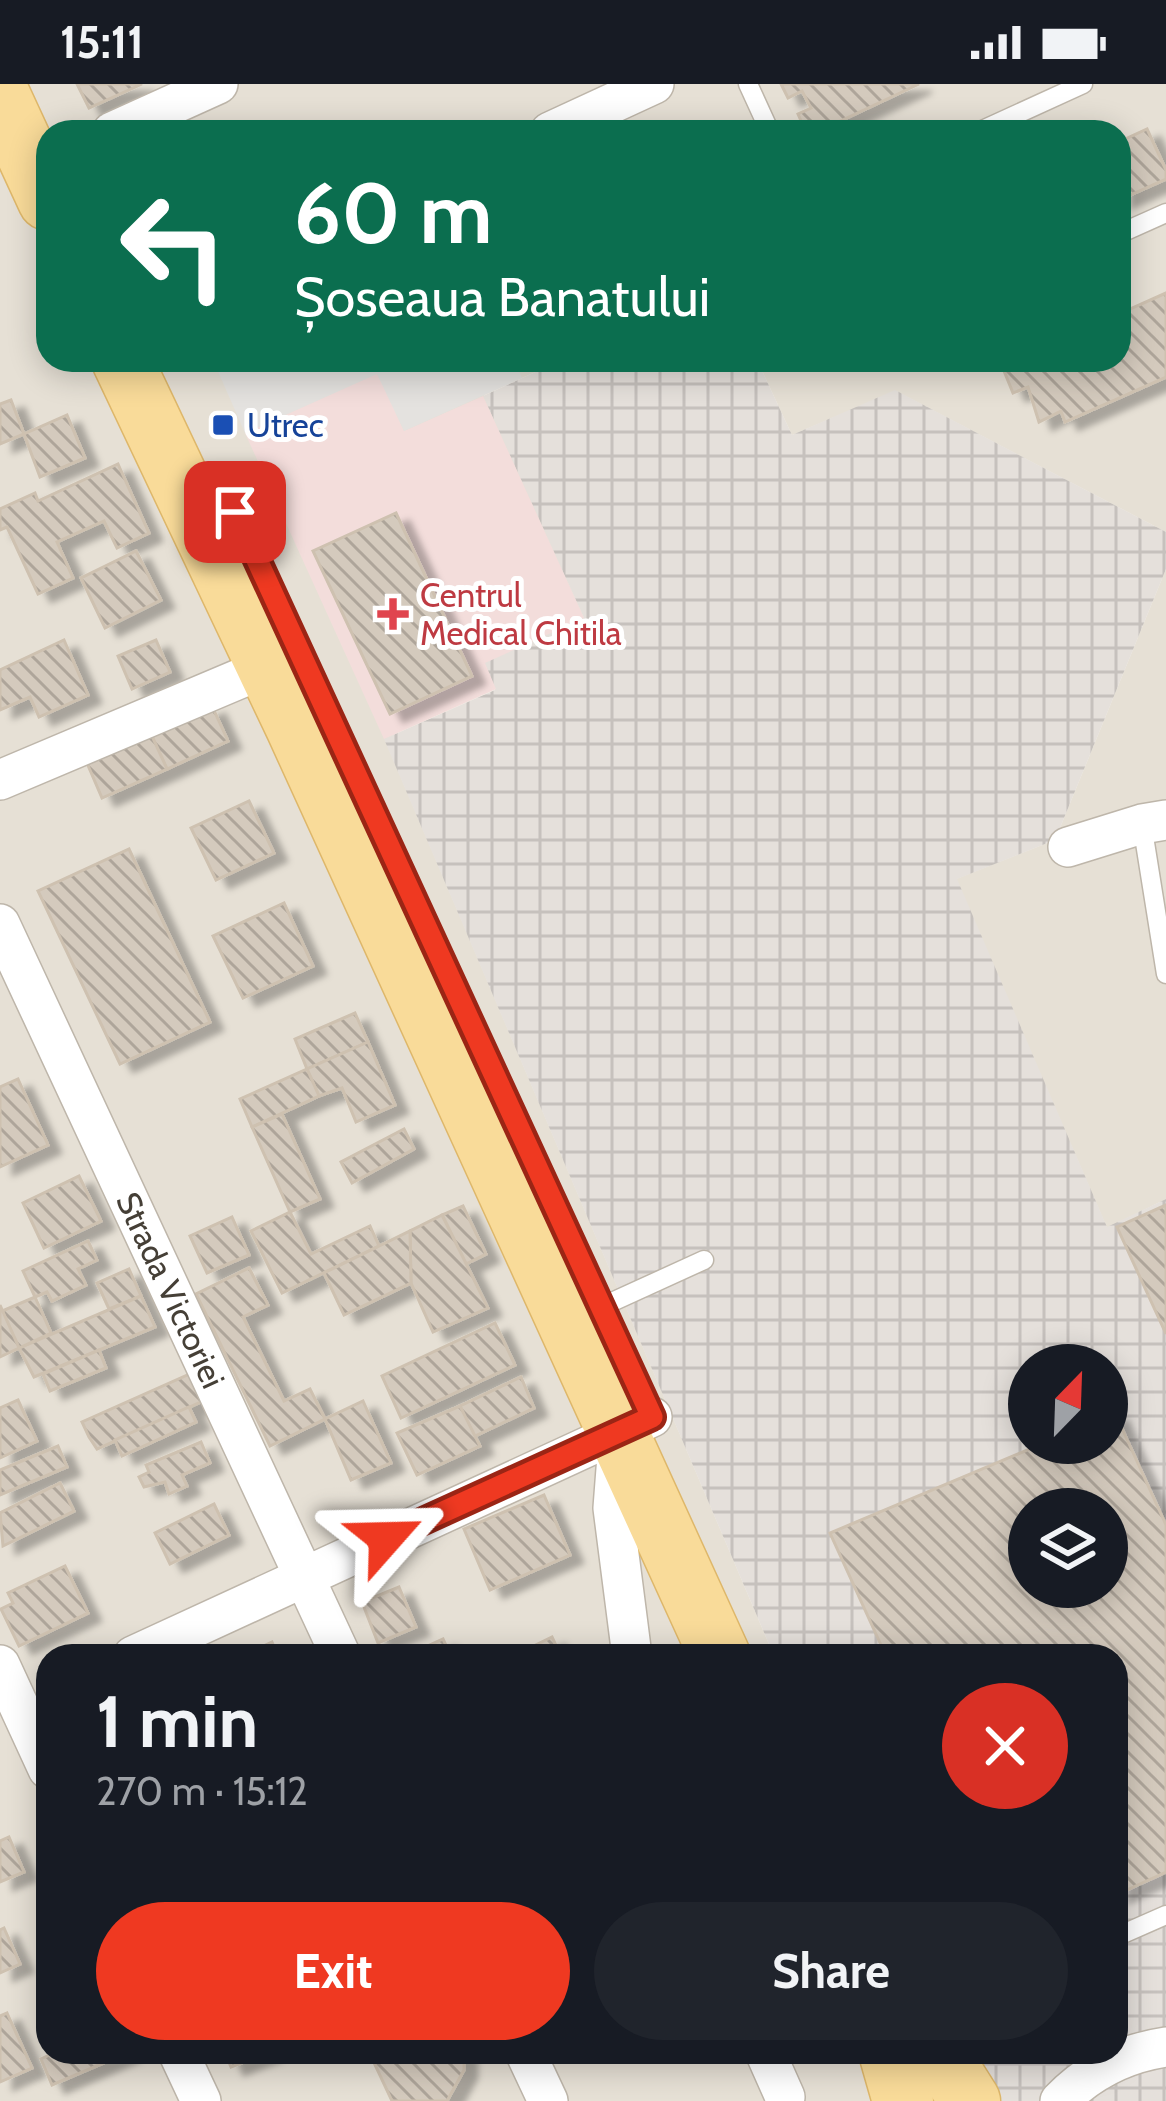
<!DOCTYPE html>
<meta charset="utf-8">
<style>
body{margin:0;font-family:Cabin,sans-serif;background:#20242c;color:#f1f3f6;height:100vh;display:flex;flex-direction:column;font-size:45px;white-space:nowrap}
*{box-sizing:border-box;margin:0}
p{font-size:39px;color:#9ea1a6}
.icon{flex:none;width:66px;height:66px;fill:none;stroke:currentColor;stroke-width:2;stroke-linecap:round;stroke-linejoin:round}
.map{position:relative;flex:1;overflow:hidden}
.side{position:absolute;left:36px;top:1560px;width:1092px;height:420px;display:flex;flex-direction:column;background:#171b24;border-radius:36px;box-shadow:0 6px 30px #0003}
.side>*{flex:none}
.guide{position:absolute;left:36px;top:36px;width:1095px;height:252px;border-radius:36px;box-shadow:0 6px 30px #0003;background:#0b6e4f;color:#fff;overflow:hidden}
.needle{width:78px;rotate:23deg}
.tools{position:absolute;left:1008px;top:1260px;display:grid;gap:24px}
.tools a{display:grid;place-items:center;width:120px;height:120px;border-radius:50%;background:#171b24;box-shadow:0 6px 30px #0003;font-size:60px}
.pin{position:absolute;display:grid;place-items:center;width:102px;height:102px;color:#fff;margin:-51px;border-radius:24px;box-shadow:0 6px 18px #0006}
.me{position:absolute;width:132px;margin:-66px;rotate:65deg;stroke-linejoin:round;filter:drop-shadow(0 0 9px #0008)}
.turn{display:flex;align-items:center;gap:42px;height:252px;padding:0 60px;font-size:54px}
.turn .icon{width:156px;height:156px;stroke-width:2.5}
.turn b{display:block;font-size:84px;line-height:102px}
.round{display:grid;place-items:center;flex:none;width:126px;height:126px;border-radius:63px;background:#20242c}
.headline{display:flex;align-items:center;justify-content:space-between;height:204px;padding:0 60px}
h1{font-size:72px;font-weight:700;line-height:90px}
.primary-button{display:flex;gap:24px;margin-top:auto;padding:24px 60px}
.primary-button a{flex:1;height:138px;border-radius:72px;background:#ef3921;color:#fff;font-size:48px;font-weight:700;line-height:138px;text-align:center}
.primary-button a+a{background:#20242c;color:#f1f3f6}
.status{display:flex;justify-content:space-between;align-items:center;height:84px;padding:0 60px;background:#171b24;direction:ltr}
.status svg{height:33px;fill:currentColor}
.map>svg:first-child{display:block}
.residential{fill:#e6e0d5}
.industrial{fill:url(#industrial-grid);fill-rule:evenodd}
.medical{fill:#f3dddb}
.parking{fill:#e4e2df}
.building{fill:url(#building-back-hatch);stroke:#cec1b0;stroke-width:3;fill-rule:evenodd;filter:url(#shadow)}
.lines{fill:none;stroke-linecap:round;stroke-linejoin:round}
.service-casing{stroke:#beb6aa;stroke-width:21}
.minor-casing{stroke:#beb6aa;stroke-width:42}
.primary-casing{stroke:#deb76a;stroke-width:63}
.service{stroke:#fff;stroke-width:18}
.minor{stroke:#fff;stroke-width:39}
.primary{stroke:#f9db99;stroke-width:60}
.route-casing{stroke:#9b2515;stroke-width:30}
.route{stroke:#ef3921;stroke-width:21}
.transit-dot{fill:#1a4fb4;stroke:#fff;stroke-width:4.5}
.health-dot{fill:#e0444e;stroke:#fff;stroke-width:4.5}
.labels{text-anchor:middle;stroke-width:10;stroke-linejoin:round;paint-order:stroke}
.transit-label{font-size:33px;fill:#164399;stroke:#fff;text-anchor:start}
.health-label{font-size:33px;fill:#be3a42;stroke:#fff;text-anchor:start}
.street-label{font-size:33px;fill:#453f36;stroke:#fff}
</style>
<div class="status"><b>15:11</b><svg viewBox="0 0 49 12"><path d="M0 12V9h3v3zM5 12V6h3v6zM10 12V3h3v9zM15 12V0h3v12zM26 1h20v11H26zM47 4h2v5h-2z"/></svg></div>
<div class="map">
<svg width="1166" height="2017" viewBox="0 0 1166 2017">
<defs>
<pattern id="industrial-grid" width="8" height="8" patternUnits="userSpaceOnUse" patternTransform="scale(3)"><rect width="8" height="8" fill="#e5e0db"/><path d="M0 4h8M4 0v8" fill="none" stroke="#c6c1bd"/></pattern>
<pattern id="building-back-hatch" width="6" height="6" patternUnits="userSpaceOnUse" patternTransform="scale(3)"><rect width="6" height="6" fill="#d4cabd"/><path d="M-1 5l2 2M0 0l6 6M5-1l2 2" fill="none" stroke="#aea59a"/></pattern>
<filter id="shadow"><feDropShadow dx="13" dy="8" stdDeviation="3" flood-color="#0004"/></filter>
</defs>
<rect width="100%" height="100%" fill="#f3efe7"/>
<!-- residential -->
<g class="residential">
<polygon points="0,0 1166,0 1166,448 896,307 792,351 757,276 1119,276 1119,48 48,48 48,276 562,276 484,311 584,534 385,656 774,1572 48,1572 48,1968 943,1968 963,2017 0,2017"/>
<polygon points="1166,485 1166,1115 1107,1144 956,795 1055,756"/>
</g>
<!-- industrial -->
<path class="industrial" d="M562,276H757L792,351L895,306L1166,448V485L1055,756L957,795L1107,1143L1166,1115V2017H963L943,1968H1116V1572H774L384,655L495,606L484,579L584,534L483,312ZM1029,1281H1107V1359H1029ZM1029,1425H1107V1503H1029Z"/>
<!-- medical -->
<polygon class="medical" points="378,289 404,347 483,312 584,534 485,579 496,605 384,655 245,349"/>
<!-- parking -->
<polygon class="parking" points="213,276 514,276 522,294 404,347 377,290 245,349"/>
<!-- building -->
<g class="building">
<polygon points="77,0 142,0 89,24"/>
<polygon points="781,0 919,0 817,48 806,48 798,30 811,24 802,7 788,14"/>
<polygon points="1147,45 1166,86 1166,95 1119,116 1119,58"/>
<polygon points="1166,209 1166,293 1065,338 1061,327 1039,338 1028,303 1013,309 1002,282 1015,276 1119,276 1119,230"/>
<polygon points="11,316 24,350 0,360 0,320"/>
<polygon points="67,331 85,374 40,393 24,350"/>
<polygon points="118,380 149,449 117,464 104,437 57,458 73,494 38,510 7,443 0,446 0,425 35,409 38,417"/>
<polygon points="396,429 472,592 390,630 313,467"/>
<polygon points="136,467 161,516 105,544 81,494"/>
<polygon points="64,556 88,611 39,633 30,613 0,626 0,586"/>
<polygon points="156,556 170,588 132,605 118,572"/>
<polygon points="212,622 228,657 167,685 151,650"/>
<polygon points="151,650 167,685 102,714 87,679"/>
<polygon points="249,717 274,769 216,796 191,744"/>
<polygon points="129,765 210,938 120,980 38,807"/>
<polygon points="284,819 313,882 243,914 213,852"/>
<polygon points="355,929 368,958 307,985 295,955"/>
<polygon points="368,958 395,1021 356,1038 342,1004 319,1012 307,985"/>
<polygon points="307,985 319,1012 252,1043 240,1015"/>
<polygon points="18,995 48,1061 0,1083 0,1003"/>
<polygon points="282,1030 320,1115 290,1128 252,1043"/>
<polygon points="404,1045 414,1065 352,1099 341,1078"/>
<polygon points="79,1092 101,1137 44,1164 23,1119"/>
<polygon points="1166,1121 1166,1250 1117,1143"/>
<polygon points="463,1122 486,1170 466,1180 442,1131"/>
<polygon points="290,1128 311,1170 370,1142 379,1162 282,1209 251,1147"/>
<polygon points="442,1131 488,1224 433,1248 411,1199 410,1147"/>
<polygon points="232,1133 249,1171 207,1189 190,1152"/>
<polygon points="410,1147 411,1199 344,1231 324,1189"/>
<polygon points="88,1157 97,1176 78,1185 86,1201 52,1217 47,1208 35,1213 23,1187"/>
<polygon points="249,1184 268,1221 243,1233 284,1317 310,1305 325,1335 270,1362 196,1210"/>
<polygon points="129,1185 141,1212 109,1225 97,1199"/>
<polygon points="141,1212 155,1243 34,1293 19,1264"/>
<polygon points="35,1213 51,1249 19,1264 2,1227"/>
<polygon points="0,1221 19,1264 0,1273"/>
<polygon points="495,1239 515,1281 401,1334 382,1292"/>
<polygon points="99,1266 106,1284 50,1307 43,1290"/>
<polygon points="192,1289 205,1316 97,1365 89,1353 82,1338"/>
<polygon points="521,1293 534,1324 473,1353 460,1322"/>
<polygon points="18,1316 37,1357 0,1374 0,1324"/>
<polygon points="363,1317 391,1379 351,1396 325,1335"/>
<polygon points="460,1322 480,1362 417,1391 397,1349"/>
<polygon points="189,1323 196,1338 122,1372 115,1356"/>
<path d="M1115,1329L1166,1441V1788L1116,1811V1572H886L830,1449L1044,1359H1107V1333ZM1029,1425H1107V1503H1029Z"/>
<polygon points="201,1358 210,1379 182,1391 187,1402 169,1410 165,1398 144,1403 139,1393 149,1388 146,1381"/>
<polygon points="58,1362 67,1383 0,1411 0,1386"/>
<polygon points="60,1399 74,1427 3,1462 0,1429"/>
<polygon points="544,1411 570,1471 490,1506 464,1445"/>
<polygon points="214,1420 229,1451 170,1480 155,1449"/>
<polygon points="65,1482 88,1529 19,1562 1,1525 13,1519 8,1509"/>
<polygon points="399,1503 416,1543 378,1559 362,1518"/>
<polygon points="552,1553 561,1572 513,1572"/>
<polygon points="443,1555 451,1572 405,1572"/>
<polygon points="272,1558 278,1572 242,1572"/>
<polygon points="9,1753 24,1788 0,1798 0,1757"/>
<polygon points="4,1844 20,1880 0,1889 0,1846"/>
<polygon points="7,1929 32,1984 0,1998 0,1932"/>
<polygon points="56,1968 127,1968 127,1969 52,2001 41,1975"/>
<polygon points="225,1968 270,1968 231,1983"/>
<polygon points="369,1968 464,1968 464,1986 447,2017 392,2017"/>
</g>
<g class="lines">
<defs>
<g id="service">
<polyline points="748,0 770,48"/>
<polyline points="978,48 1083,0"/>
<polyline points="1119,150 1166,129"/>
<polyline points="1142,740 1166,890"/>
<polyline points="601,1223 704,1176"/>
<polyline points="1116,1853 1166,1831"/>
</g>
<g id="minor">
<polyline points="112,48 218,0"/>
<polyline points="550,48 654,0"/>
<polyline points="0,696 265,584"/>
<polyline points="1068,763 1142,740 1166,736"/>
<polyline points="0,840 341,1572"/>
<polyline points="618,1359 613,1424 632,1572"/>
<polyline points="133,1572 652,1333"/>
<polyline points="0,1581 48,1685"/>
<polyline points="178,1968 201,2017"/>
<polyline points="525,1968 548,2017"/>
<polyline points="765,1968 785,2013"/>
<path d="M1060,2017C1089,1987 1125,1969 1166,1963"/>
</g>
<g id="primary">
<polyline points="0,12 48,116"/>
<polyline points="122,276 296,643 720,1572"/>
<polyline points="889,1968 903,2017"/>
<polyline points="939,1968 970,2017"/>
</g>
</defs>
<!-- service casing -->
<use href="#service" class="service-casing"/>
<!-- minor casing -->
<use href="#minor" class="minor-casing"/>
<!-- primary casing -->
<use href="#primary" class="primary-casing"/>
<!-- service -->
<use href="#service" class="service"/>
<!-- minor -->
<use href="#minor" class="minor"/>
<!-- primary -->
<use href="#primary" class="primary"/>
</g>
<g class="lines">
<defs>
<polyline id="route" points="235,428 652,1333 386,1454"/>
</defs>
<!-- route casing -->
<use href="#route" class="route-casing"/>
<!-- route -->
<use href="#route" class="route"/>
</g>
<!-- markers -->
<rect class="transit-dot" x="211" y="329" width="24" height="24" rx="6"/>
<path class="health-dot" d="M387 512h12v12h12v12h-12v12h-12v-12h-12v-12h12z"/>
<g class="labels">
<!-- transit labels -->
<g class="transit-label">
<text x="247" y="353">Utrec</text>
</g>
<!-- health labels -->
<g class="health-label">
<text x="420" y="523">Centrul<tspan x="420" dy="38">Medical Chitila</tspan></text>
</g>
<!-- street labels -->
<g class="street-label">
<text transform="translate(171 1206) rotate(65)" y="12">Strada Victoriei</text>
</g>
</g>
</svg>
<div class="tools">
<a><svg class="needle" viewBox="-14 -14 28 28"><path d="M0-13l5 13h-10z" fill="#e53935"/><path d="M0 13l5-13h-10z" fill="#9ea1a6"/></svg></a>
<a><svg class="icon" aria-label="layers" viewBox="0 0 24 24"><path d="M12 4l9 5-9 5-9-5zM3 14l9 5 9-5"/></svg></a>
</div>
<div class="pin" style="left:235px;top:428px;background:#d93025"><svg class="icon" aria-label="arrive" viewBox="0 0 24 24"><path d="M6 21V4h12l-3 4 3 4H6"/></svg></div>
<svg class="me" style="left:386px;top:1454px" viewBox="-20 -20 40 40"><path d="M0-17L14 15 0 8-14 15z" fill="#ef3921" stroke="#fff" stroke-width="4"/></svg>
<div class="guide">
<div class="turn"><svg class="icon" aria-label="left" viewBox="0 0 24 24"><path d="M17 20v-9H6M10 6l-5 5 5 5"/></svg><div><b>60 m</b>Șoseaua Banatului</div></div>
</div>
<section class="side">
<div class="headline"><div><h1>1 min</h1><p>270 m · 15:12</p></div><a class="round" style="background:#d93025;color:#fff"><svg class="icon" aria-label="close" viewBox="0 0 24 24"><path d="M6 6l12 12M18 6L6 18"/></svg></a></div>
<div class="primary-button"><a>Exit</a><a>Share</a></div>
</section>
</div>
